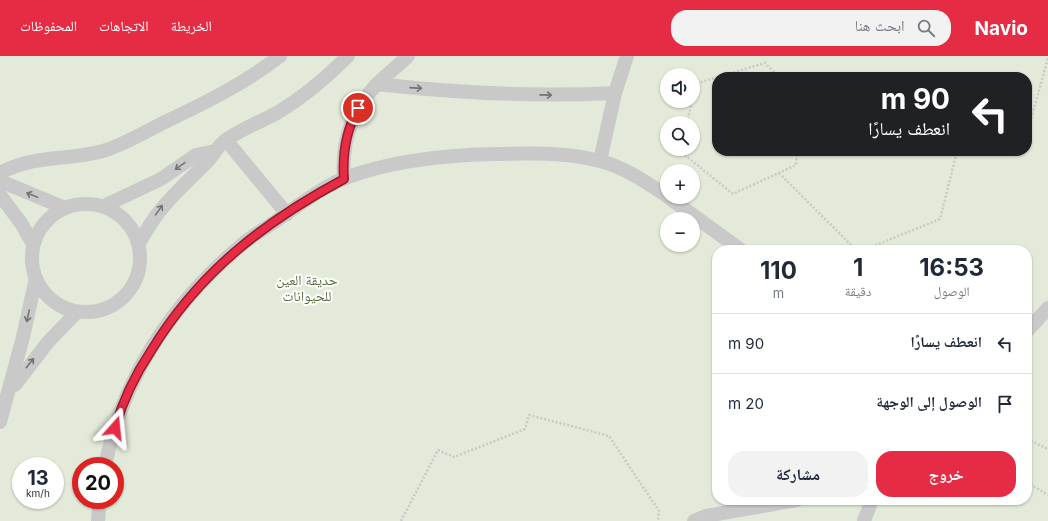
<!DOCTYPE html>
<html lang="ar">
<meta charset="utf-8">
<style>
body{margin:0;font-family:Inter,"Noto Naskh Arabic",sans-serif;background:#f2f2f3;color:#1f2937;direction:rtl;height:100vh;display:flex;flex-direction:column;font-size:15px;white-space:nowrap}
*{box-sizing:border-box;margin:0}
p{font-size:13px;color:#747a83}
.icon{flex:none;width:22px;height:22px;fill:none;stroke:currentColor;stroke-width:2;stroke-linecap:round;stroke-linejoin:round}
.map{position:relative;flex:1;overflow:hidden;direction:ltr}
.sheet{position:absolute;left:712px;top:189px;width:320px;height:260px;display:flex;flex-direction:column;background:#fff;border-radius:16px;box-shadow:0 1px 3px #0004;direction:rtl}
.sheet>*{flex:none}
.top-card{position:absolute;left:712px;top:16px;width:320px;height:84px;border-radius:16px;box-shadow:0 1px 3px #0004;direction:rtl;background:#202124;color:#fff;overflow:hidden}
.buttons{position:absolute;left:660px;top:12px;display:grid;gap:8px}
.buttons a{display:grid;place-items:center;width:40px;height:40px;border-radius:50%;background:#fff;box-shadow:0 1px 3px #0004;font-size:20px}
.speed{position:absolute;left:12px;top:401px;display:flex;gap:8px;font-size:20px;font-weight:700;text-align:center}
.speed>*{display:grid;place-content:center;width:52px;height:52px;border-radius:50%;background:#fff;box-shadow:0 1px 3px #0004;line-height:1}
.speed small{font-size:10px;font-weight:400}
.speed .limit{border:6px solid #d22;background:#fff;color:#111}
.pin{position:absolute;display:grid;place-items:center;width:34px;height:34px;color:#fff;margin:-17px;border:2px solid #fff;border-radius:50%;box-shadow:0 1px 4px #0007}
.me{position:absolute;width:44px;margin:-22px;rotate:18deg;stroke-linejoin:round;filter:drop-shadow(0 0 3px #0008)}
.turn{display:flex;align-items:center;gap:14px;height:84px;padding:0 16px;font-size:18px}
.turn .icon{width:52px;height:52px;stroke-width:2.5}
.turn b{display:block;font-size:28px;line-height:34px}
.eta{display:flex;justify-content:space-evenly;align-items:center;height:68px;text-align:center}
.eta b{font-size:24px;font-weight:700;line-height:28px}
.button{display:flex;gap:8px;margin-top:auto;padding:8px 16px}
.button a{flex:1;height:46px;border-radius:16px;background:#e62c44;color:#fff;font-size:16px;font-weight:700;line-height:46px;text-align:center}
.button a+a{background:#f2f2f3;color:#1f2937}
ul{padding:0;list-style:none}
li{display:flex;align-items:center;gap:12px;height:60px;padding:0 16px;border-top:1px solid #e0e1e3}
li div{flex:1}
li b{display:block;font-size:15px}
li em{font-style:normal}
header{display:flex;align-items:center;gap:24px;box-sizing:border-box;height:56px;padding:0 20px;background:#e62c44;color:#fff}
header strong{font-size:19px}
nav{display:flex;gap:22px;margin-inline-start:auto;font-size:14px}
.search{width:280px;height:36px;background:#f2f2f3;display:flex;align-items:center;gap:10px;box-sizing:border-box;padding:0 14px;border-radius:16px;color:#747a83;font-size:15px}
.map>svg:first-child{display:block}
.green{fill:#e3ead9;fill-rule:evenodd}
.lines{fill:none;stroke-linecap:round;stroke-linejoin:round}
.path{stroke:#c9c9c9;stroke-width:2.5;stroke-dasharray:2 2;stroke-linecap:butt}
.lane{stroke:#c9c9c9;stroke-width:14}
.oneway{stroke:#737373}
.route-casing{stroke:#961d2c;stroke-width:10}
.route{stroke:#e62c44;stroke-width:7}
.labels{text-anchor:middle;stroke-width:4;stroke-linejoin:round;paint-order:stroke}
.park-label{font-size:14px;fill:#52683a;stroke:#fff}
</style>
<header>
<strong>Navio</strong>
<div class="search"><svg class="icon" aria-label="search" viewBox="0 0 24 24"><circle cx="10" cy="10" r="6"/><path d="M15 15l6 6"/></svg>ابحث هنا</div>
<nav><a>الخريطة</a><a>الاتجاهات</a><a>المحفوظات</a></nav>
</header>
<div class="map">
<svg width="1048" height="465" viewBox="0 0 1048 465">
<rect width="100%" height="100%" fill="#fff"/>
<!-- green -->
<path class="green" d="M0,0H1048V465H0ZM667,19H693V45H667ZM717,21H1027V95H717ZM667,67H693V93H667ZM667,115H693V141H667ZM667,163H693V189H667ZM717,194H1027V444H717ZM21,410H55V444H21ZM81,410H115V444H81Z"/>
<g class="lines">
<!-- path -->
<g class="path">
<polyline points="718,21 765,7 779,21"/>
<polyline points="693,38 695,28 717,21"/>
<polyline points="687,67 692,45"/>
<polyline points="1027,68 1030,67 1048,2"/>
<polyline points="682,93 681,96 733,138 796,109 797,95"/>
<polyline points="779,117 856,194"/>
<polyline points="864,194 940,163 957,95"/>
<polyline points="1027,383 1048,393"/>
<polyline points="1027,426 1048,439"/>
<polyline points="401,465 438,394 454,401 525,373 529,359 609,380 659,455 658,465"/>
</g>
<!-- lane -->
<g class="lane">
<path d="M377,28C456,37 536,41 615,37"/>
<polyline points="226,84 287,158"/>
<polyline points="600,105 615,37 627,0"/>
<path d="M0,117C36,98 67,105 103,95C126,88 146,75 167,65C207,46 245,27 280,0"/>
<path d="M344,123C341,87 351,56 376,29C386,19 398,10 408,0"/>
<polyline points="0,125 65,152"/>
<polyline points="0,139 21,167 33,188"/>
<polyline points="668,141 741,194"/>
<circle cx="86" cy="202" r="54"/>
<polyline points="104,150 161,123 196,99 215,95"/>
<path d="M139,188C157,152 179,134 206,107C214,99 217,90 226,84C241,73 260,66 277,57C302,42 327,21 348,0"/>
<polyline points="1027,275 1048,252"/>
<polyline points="15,329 48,286 77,256"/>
<polyline points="0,366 23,281 36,222"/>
<path d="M105,410C123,322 171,249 239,191C251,180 267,172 280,162C301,148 322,131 345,122C393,104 445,99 495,98C530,97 566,96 600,105C624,111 646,126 667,140"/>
<polyline points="98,465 100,444"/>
<polyline points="694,465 706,460 797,444"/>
<polyline points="864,465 872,444"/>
</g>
</g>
<!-- one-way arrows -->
<defs><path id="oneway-shaft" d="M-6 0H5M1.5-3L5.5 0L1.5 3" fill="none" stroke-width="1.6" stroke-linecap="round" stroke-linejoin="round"/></defs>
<g class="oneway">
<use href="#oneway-shaft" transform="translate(416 32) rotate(4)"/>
<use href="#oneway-shaft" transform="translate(546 39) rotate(1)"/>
<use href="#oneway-shaft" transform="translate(180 110) rotate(145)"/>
<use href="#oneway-shaft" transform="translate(32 139) rotate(-158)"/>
<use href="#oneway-shaft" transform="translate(159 154) rotate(-55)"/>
<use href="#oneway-shaft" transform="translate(28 260) rotate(102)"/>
<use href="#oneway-shaft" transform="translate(30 307) rotate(-51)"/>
</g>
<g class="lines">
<defs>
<path id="route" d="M115,372C123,344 135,319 151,295C199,216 264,166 344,123C342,97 346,75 358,52"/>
</defs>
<!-- route casing -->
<use href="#route" class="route-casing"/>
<!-- route -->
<use href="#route" class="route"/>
</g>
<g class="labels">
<!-- park labels -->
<g class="park-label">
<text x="307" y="229">حديقة العين<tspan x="307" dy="16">للحيوانات</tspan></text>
</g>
</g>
</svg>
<div class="buttons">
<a><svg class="icon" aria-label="sound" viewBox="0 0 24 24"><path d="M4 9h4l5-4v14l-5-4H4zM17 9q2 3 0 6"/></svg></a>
<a><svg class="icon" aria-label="search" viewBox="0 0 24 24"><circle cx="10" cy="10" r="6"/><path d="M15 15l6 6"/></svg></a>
<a>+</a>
<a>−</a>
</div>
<div class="speed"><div>13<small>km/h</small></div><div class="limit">20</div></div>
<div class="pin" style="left:358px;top:52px;background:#d93025"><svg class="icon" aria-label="arrive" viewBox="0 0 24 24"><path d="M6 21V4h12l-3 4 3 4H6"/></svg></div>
<svg class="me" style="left:115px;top:372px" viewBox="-20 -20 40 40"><path d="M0-17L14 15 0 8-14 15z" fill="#e62c44" stroke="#fff" stroke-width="4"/></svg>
<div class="top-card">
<div class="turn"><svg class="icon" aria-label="left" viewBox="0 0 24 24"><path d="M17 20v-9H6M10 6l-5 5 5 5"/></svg><div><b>90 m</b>انعطف يسارًا</div></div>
</div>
<section class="sheet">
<div class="eta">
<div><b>16:53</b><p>الوصول</p></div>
<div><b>1</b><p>دقيقة</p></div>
<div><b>110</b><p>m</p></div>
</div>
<ul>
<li><svg class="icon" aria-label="left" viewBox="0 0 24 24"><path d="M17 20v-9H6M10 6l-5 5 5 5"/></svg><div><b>انعطف يسارًا</b></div><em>90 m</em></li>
<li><svg class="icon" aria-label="arrive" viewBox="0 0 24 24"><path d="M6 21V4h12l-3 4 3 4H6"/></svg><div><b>الوصول إلى الوجهة</b></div><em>20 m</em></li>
</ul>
<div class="button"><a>خروج</a><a>مشاركة</a></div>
</section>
</div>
